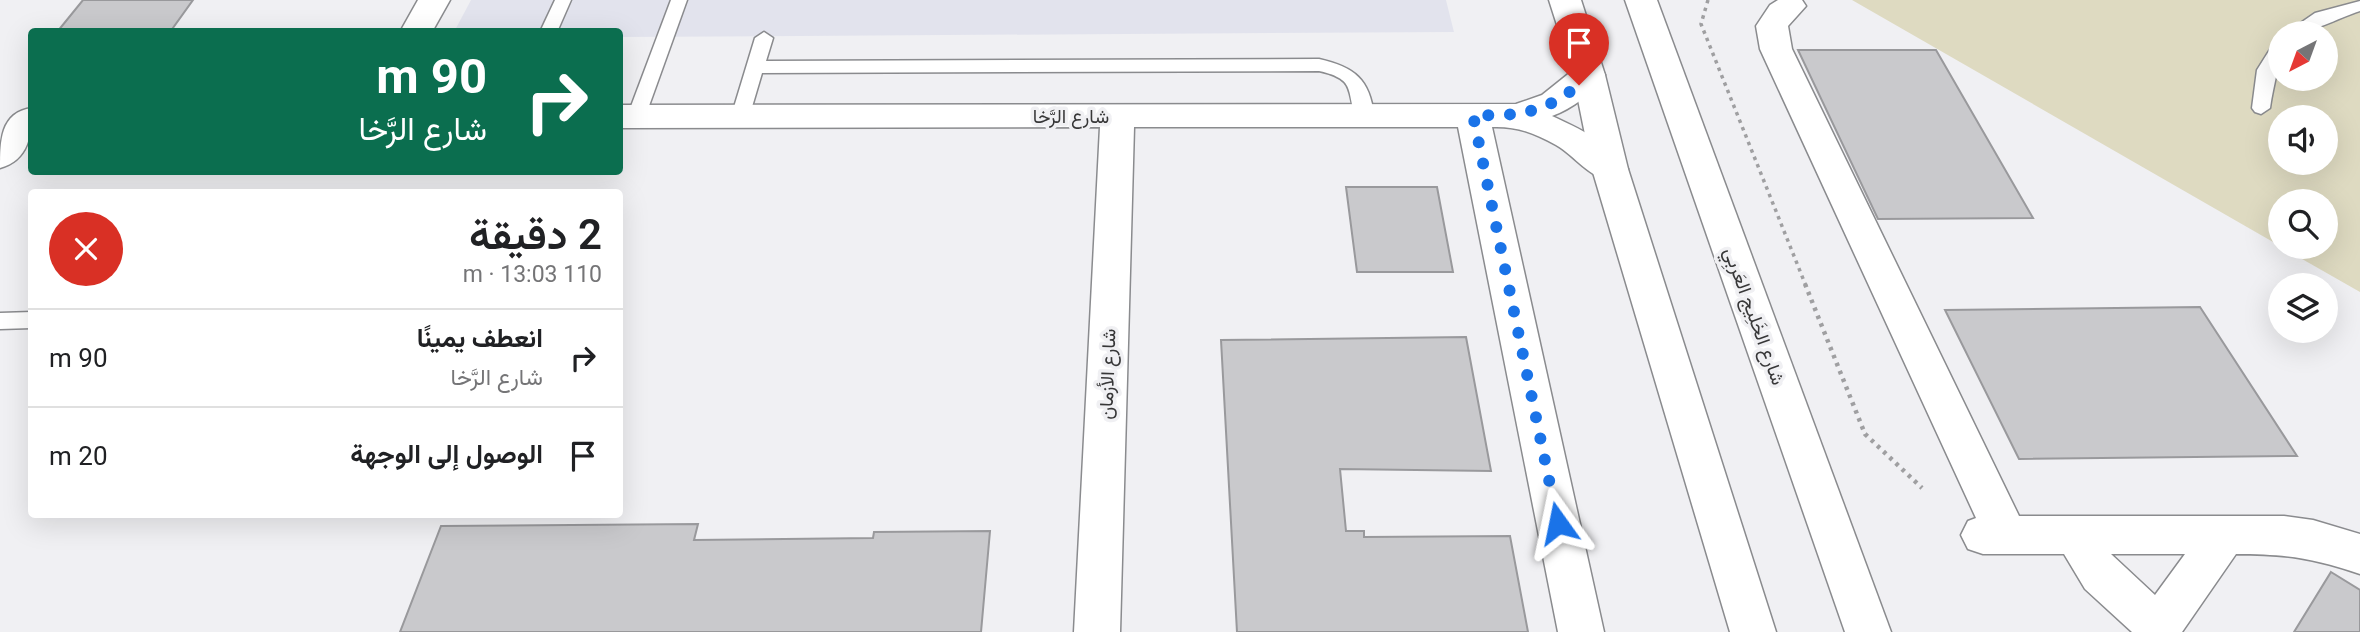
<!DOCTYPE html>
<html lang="ar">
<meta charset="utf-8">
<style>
body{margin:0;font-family:Roboto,Vazirmatn,sans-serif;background:#f2f2f2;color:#202124;direction:rtl;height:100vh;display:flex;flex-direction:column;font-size:26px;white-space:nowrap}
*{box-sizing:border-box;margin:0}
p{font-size:23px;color:#757577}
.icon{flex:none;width:38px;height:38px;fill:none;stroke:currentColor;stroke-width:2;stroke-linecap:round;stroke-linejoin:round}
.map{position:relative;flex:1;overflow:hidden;direction:ltr}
.details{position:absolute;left:28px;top:189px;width:595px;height:329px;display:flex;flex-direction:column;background:#fff;border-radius:7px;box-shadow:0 7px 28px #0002;direction:rtl}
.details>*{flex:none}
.hud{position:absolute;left:28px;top:28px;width:595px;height:147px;border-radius:7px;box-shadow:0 7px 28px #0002;direction:rtl;background:#0b6e4f;color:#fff;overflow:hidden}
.needle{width:46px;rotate:221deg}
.tools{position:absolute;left:2268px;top:21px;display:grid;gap:14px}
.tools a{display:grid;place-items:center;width:70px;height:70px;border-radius:50%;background:#fff;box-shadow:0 7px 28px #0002;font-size:35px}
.pin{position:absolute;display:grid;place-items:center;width:60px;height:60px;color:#fff;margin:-72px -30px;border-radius:50% 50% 50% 0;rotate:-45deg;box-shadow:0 0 7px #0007}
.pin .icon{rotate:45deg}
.me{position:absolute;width:77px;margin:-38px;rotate:348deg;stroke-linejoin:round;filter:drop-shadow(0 0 5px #0008)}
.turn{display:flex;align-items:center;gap:24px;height:147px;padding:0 21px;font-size:32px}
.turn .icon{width:91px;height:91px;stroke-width:2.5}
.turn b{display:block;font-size:49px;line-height:60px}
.round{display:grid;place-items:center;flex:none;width:74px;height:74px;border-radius:37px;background:#f2f2f2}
.headline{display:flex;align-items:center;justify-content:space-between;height:119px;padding:0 21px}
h1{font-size:42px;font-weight:600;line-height:52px}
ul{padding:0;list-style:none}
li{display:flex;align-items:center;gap:21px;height:98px;padding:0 21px;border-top:2px solid #e0e0e0}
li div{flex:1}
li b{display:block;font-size:26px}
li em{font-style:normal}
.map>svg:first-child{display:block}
.built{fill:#e2e3ed}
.green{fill:#dedac1;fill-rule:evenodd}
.building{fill:#c9c9cc;stroke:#99999c;stroke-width:2}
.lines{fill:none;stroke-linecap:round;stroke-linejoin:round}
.service-casing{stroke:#8a8b8e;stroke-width:3}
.minor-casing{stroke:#8a8b8e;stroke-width:3}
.trunk-casing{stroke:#8a8b8e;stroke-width:3}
.path-far1{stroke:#9f9fa1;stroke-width:3.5;stroke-dasharray:3.5 4.5;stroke-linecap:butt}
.path{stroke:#9f9fa1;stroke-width:4.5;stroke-dasharray:3.5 5;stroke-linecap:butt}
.service{fill:#fff;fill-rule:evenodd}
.minor{fill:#fff;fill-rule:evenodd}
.trunk{fill:#fff;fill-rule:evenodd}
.route{stroke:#1a73e8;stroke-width:12;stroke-dasharray:0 21.6}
.labels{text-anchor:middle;stroke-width:7;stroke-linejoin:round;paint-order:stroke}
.street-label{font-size:19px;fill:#373738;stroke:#f0f0f3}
</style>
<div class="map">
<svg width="2360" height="632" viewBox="0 0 2360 632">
<rect width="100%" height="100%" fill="#f0f0f3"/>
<!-- built -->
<polygon class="built" points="471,0 1446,0 1454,32 620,37 620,32 454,32"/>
<!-- green -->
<path class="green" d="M1852,0H2360V292L2281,247H2326V201H2280V246ZM2280,33H2326V79H2280ZM2280,117H2326V163H2280Z"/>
<!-- building -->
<g class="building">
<polygon points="83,0 193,0 170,32 57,32"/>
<polygon points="1798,50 1936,50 2033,218 1878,219"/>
<polygon points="1346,187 1437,187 1453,272 1357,272"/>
<polygon points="2200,307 2297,456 2019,459 1945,310"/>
<polygon points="1466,337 1491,471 1340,469 1346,531 1364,531 1364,537 1510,536 1528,632 1237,632 1221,340"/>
<polygon points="698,524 694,540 873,538 874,532 990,531 981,632 400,632 441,526"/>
<polygon points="2331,572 2360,590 2360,632 2294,632"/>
</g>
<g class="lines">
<defs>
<g id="service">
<polygon points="555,0 571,0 557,32 540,32"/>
<polygon points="671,0 687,0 645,117 636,123 629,121 627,117"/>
<path d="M2360,1V11C2335,19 2312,34 2286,33L2315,13Z"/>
<path d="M764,32L773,38L766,61L1319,59C1354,67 1370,79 1374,116L1372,120H1358C1344,94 1360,80 1319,71L762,73L749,117L740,123L733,121L731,117L755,38Z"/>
<path d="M2280,41C2281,63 2273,85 2270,108L2261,114L2255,112L2252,108L2257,70L2274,43Z"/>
<polygon points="32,312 32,328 0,329 0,313"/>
</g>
<g id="minor">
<polygon points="418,0 450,0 432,32 400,32"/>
<path d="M1778,0H1802L1806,6L1788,26L1792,49L2019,516H2284L2313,520L2360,534V574C2313,558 2285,554 2236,554L2182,632H2132L2085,589L2064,554H1983L1968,549L1961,535L1968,521L1976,518L1760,49L1756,26L1770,5ZM2111,554H2185L2155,595Z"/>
<path d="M1589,64L1601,67L1605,75C1594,92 1572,109 1552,116C1578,128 1613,144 1628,169L1622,178C1593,186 1579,158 1556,145C1534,133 1517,126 1492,127L1604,632H1558L1458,127H1134L1120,632H1074L1100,127L620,128V105L1516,104L1542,95L1577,67Z"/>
<path d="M32,108C32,134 29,160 0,168C0,142 0,112 32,108Z"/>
</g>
<g id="trunk">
<polygon points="1549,0 1581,0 1605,75 1628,169 1776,632 1730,632 1592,169 1573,75"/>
<polygon points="1625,0 1657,0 1891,632 1845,632"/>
</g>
</defs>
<!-- service casing -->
<use href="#service" class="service-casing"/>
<!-- minor casing -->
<use href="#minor" class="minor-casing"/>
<!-- trunk casing -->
<use href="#trunk" class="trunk-casing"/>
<!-- path-far1 -->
<polyline class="path-far1" points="1708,0 1701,24 1806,286"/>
<!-- path -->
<polyline class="path" points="1805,284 1865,434 1922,488"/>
<!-- service -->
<use href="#service" class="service"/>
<!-- minor -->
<use href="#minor" class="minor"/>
<!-- trunk -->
<use href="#trunk" class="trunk"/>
</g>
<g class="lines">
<!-- route -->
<path class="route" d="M1558,523L1473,115C1519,116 1542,114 1579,85"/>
</g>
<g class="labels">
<!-- street labels -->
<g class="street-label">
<text x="1071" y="123">شارع الرَّخا</text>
<text transform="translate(1755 316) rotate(70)" y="7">شارع الخَلِيج العَربِي</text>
<text transform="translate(1107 374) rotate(-88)" y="7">شارع الأزمان</text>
</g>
</g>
</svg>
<div class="tools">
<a><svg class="needle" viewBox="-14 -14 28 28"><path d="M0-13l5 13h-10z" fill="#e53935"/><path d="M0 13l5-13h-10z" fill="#757577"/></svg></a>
<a><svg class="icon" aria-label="sound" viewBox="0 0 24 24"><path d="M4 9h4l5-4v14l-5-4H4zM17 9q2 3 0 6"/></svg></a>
<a><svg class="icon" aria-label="search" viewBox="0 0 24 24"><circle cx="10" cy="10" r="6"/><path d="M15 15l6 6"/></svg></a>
<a><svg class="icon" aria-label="layers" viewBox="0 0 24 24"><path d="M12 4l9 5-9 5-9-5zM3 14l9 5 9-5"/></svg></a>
</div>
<div class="pin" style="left:1579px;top:85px;background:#d93025"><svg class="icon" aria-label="arrive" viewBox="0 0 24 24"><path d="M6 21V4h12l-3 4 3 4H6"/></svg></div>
<svg class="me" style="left:1558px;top:523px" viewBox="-20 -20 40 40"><path d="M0-17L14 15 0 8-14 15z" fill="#1a73e8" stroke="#fff" stroke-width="4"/></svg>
<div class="hud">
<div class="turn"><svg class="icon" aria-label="right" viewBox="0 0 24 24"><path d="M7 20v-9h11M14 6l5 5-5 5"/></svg><div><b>90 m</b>شارع الرَّخا</div></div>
</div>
<section class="details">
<div class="headline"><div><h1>2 دقيقة</h1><p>110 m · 13:03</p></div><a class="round" style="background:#d93025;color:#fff"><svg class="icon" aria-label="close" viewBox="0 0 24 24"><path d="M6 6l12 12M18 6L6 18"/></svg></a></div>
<ul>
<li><svg class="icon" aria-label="right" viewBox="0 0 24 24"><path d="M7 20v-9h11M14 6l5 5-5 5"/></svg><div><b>انعطف يمينًا</b><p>شارع الرَّخا</p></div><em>90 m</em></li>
<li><svg class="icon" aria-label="arrive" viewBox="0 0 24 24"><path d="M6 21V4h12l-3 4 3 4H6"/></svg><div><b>الوصول إلى الوجهة</b></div><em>20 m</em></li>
</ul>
</section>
</div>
